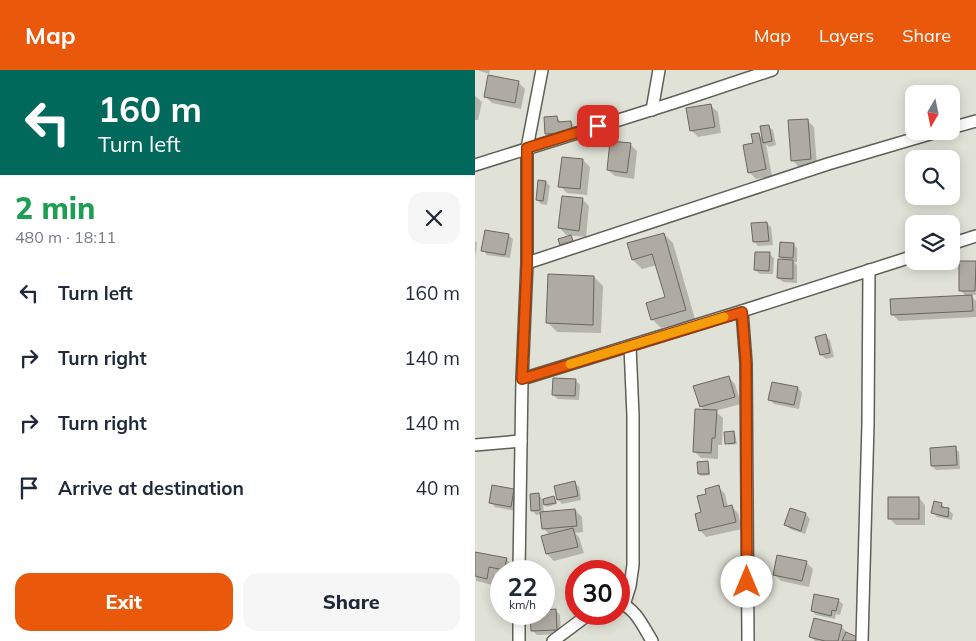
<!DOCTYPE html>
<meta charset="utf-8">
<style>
body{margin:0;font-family:Mulish,sans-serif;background:#f6f6f7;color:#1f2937;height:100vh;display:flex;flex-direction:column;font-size:19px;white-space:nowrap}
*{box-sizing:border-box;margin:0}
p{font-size:16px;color:#747a83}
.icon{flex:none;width:28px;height:28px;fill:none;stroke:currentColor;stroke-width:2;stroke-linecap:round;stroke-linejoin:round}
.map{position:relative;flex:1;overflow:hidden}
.details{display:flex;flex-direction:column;background:#fff;width:475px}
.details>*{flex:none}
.banner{background:#00695c;color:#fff;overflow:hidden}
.needle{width:32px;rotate:189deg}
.fabs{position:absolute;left:430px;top:15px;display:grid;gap:10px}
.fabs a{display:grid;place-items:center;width:55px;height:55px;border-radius:10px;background:#fff;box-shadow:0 2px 12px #0003;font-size:25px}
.speed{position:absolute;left:15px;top:490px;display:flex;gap:10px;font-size:25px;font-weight:700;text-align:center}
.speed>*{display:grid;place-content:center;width:65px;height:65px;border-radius:50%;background:#fff;box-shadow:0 2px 12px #0003;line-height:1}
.speed small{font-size:12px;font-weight:400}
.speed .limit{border:8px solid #d22;background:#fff;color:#111}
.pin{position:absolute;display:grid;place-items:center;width:42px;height:42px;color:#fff;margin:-21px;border-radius:10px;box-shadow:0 2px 8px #0006}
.me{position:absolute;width:55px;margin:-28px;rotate:0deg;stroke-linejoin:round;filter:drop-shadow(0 0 4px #0008)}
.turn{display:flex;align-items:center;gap:18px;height:105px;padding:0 15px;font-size:22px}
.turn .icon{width:65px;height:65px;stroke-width:2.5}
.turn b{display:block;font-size:35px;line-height:42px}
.round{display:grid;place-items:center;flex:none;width:52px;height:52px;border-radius:15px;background:#f6f6f7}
.overview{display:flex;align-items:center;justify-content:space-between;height:85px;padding:0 15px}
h1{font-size:30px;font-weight:800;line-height:38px;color:#1e9e55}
.button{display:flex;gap:10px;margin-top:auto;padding:10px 15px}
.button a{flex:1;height:58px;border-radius:15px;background:#ea580c;color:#fff;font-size:20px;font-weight:800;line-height:58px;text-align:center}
.button a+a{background:#f6f6f7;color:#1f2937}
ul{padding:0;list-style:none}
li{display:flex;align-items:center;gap:15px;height:65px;padding:0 15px}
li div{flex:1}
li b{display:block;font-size:19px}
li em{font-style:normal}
header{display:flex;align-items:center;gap:30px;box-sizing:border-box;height:70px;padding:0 25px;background:#ea580c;color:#fff}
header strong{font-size:24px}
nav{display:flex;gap:28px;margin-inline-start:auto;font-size:18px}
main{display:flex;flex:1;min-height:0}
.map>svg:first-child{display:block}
.shadow{fill:#0003}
.building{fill:#b0aba2;stroke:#6b665e}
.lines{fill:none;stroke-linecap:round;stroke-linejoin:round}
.street-casing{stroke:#5e5f56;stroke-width:14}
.street{stroke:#fff;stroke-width:11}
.route-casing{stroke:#983908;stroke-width:12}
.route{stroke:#ea580c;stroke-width:9}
.slow{stroke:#f59e0b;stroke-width:9}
</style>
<header>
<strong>Map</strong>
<nav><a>Map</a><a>Layers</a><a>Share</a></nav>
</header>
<main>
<section class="details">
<div class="banner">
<div class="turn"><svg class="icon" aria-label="left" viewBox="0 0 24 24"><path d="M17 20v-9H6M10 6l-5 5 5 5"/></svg><div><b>160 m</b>Turn left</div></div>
</div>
<div class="overview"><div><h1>2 min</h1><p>480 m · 18:11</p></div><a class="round"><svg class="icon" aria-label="close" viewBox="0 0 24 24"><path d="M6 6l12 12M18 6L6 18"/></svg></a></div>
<ul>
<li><svg class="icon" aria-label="left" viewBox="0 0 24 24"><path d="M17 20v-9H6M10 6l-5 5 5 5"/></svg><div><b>Turn left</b></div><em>160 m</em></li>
<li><svg class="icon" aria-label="right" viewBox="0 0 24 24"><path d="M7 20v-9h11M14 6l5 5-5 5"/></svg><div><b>Turn right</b></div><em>140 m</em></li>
<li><svg class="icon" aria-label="right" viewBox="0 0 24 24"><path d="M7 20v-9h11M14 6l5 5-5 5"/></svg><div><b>Turn right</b></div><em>140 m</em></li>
<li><svg class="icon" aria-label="arrive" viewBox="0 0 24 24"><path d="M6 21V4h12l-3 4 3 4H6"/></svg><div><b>Arrive at destination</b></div><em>40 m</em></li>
</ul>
<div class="button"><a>Exit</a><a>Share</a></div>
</section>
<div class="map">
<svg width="501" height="571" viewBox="0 0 501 571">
<rect width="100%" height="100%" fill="#e1e2d7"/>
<!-- shadow -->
<g class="shadow">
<polygon points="2,0 15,0 14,4"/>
<polygon points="44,13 50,19 46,39 17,33 10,26"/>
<polygon points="0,26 7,32 3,50 0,50"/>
<polygon points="236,36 243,42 246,63 223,67 216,60"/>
<polygon points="82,48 87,53 96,52 100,57 101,67 76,68 71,64"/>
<polygon points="332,50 339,57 342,96 324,97 317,90"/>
<polygon points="293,56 298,60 301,75 294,77 291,74 297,106 281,109 274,102 279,74 283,64 289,69"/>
<polygon points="155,74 162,81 159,109 140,106 133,100"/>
<polygon points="108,90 115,97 112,125 92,123 85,116"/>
<polygon points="71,112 75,116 72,135 66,134 62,130"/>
<polygon points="107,129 114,136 111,167 91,165 85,158"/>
<polygon points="292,153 296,157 298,175 283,176 279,171"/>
<polygon points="189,164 198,173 220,249 186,258 177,249 191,228 182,195 167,199 158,190"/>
<polygon points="33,165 38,169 35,188 12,185 8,180"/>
<polygon points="95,167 99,173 88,176 86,174"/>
<polygon points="0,171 2,173 0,189"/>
<polygon points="318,174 322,178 322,192 319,192 322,195 322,213 308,212 303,208 309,191 305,187"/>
<polygon points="294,184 299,188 298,204 285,204 280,200"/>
<polygon points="500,193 501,194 501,225 495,225 501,231 501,247 424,251 417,244 492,227 485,220"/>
<polygon points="119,207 128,216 126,263 82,262 73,253"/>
<polygon points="350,266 355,270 359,287 351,289 346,285"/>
<polygon points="253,307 260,314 266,334 240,341 248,348 247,375 243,375 243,389 226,388 220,382 230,341 226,336"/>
<polygon points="100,310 105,315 104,330 83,329 78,325"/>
<polygon points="323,318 327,323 324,339 299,334 295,330"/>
<polygon points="259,362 260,364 262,374 254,375 252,373"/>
<polygon points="480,378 484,382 485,399 461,400 457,396"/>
<polygon points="232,393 234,395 235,405 226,406 224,404"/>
<polygon points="99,412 104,417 106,430 87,434 83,430"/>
<polygon points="243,417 250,424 253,437 256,436 263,443 267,459 231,467 225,460 228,443 233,425"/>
<polygon points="38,420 43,425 40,441 20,437 15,432"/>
<polygon points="63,424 68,430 78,427 80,429 82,434 72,437 68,433 69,443 100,440 107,447 108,462 100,463 104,467 109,483 79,491 72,484 68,467 75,465 68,458 67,444 61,445 57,440"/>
<polygon points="444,428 450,435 450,455 421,455 414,448"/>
<polygon points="466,434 478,444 477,450 462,447 457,442"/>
<polygon points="316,440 331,444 335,449 330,464 315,459 311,455"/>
<polygon points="0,483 31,489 38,496 37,501 26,501 26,505 20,503 18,515 1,511"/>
<polygon points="331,492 338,499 334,517 306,511 299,504"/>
<polygon points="363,530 368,534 365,545 361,544 360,549 341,545 337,541"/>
<polygon points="69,541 81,541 85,545 86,564 62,565 58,561 57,544 69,544"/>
<polygon points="366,556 373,563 382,568 385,571 340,571 335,566"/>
</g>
<!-- building -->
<g class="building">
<polygon points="13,5 44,11 40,33 9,27"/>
<polygon points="236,34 240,57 215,61 211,38"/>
<polygon points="82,46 83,52 96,51 97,63 70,64 69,47"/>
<polygon points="333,49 336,89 316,91 313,50"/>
<polygon points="294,55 297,71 288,73 285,56"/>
<polygon points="284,63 291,99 273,103 268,75 278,73 276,64"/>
<polygon points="135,71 156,73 152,103 132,100"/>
<polygon points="87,87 108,89 105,119 83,117"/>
<polygon points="63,110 71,111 68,131 61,130"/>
<polygon points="87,126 108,128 104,161 83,158"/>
<polygon points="292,152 294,171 278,172 276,153"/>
<polygon points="10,160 34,164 30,185 6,181"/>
<polygon points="189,163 211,240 176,250 171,233 190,227 177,184 157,190 152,173"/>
<polygon points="96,165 98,171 85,175 83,169"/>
<polygon points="305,172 319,173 318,188 304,187"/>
<polygon points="280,182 295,182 294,201 279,200"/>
<polygon points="303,189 318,190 318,209 302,208"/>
<polygon points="484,191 501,191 500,221 484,221"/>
<polygon points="73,204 119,206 118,255 71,253"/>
<polygon points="497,225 498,241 416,245 415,229"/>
<polygon points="351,264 355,283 345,285 340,267"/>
<polygon points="254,306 260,327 225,337 218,316"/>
<polygon points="78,308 101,309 100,326 77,325"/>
<polygon points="297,312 323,317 319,335 293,330"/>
<polygon points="220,339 242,340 240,368 237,368 236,383 218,382"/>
<polygon points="259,361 260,373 250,374 249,362"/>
<polygon points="481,376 482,395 456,396 455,378"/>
<polygon points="233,391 234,404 223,404 222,392"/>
<polygon points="100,411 103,426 82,430 79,416"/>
<polygon points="17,415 39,419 36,437 14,433"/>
<polygon points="244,415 249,437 257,435 261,452 224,461 220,444 226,442 222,426 231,424 230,419"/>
<polygon points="64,423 65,440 56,441 55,424"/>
<polygon points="79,426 81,433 69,435 68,429"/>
<rect x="413" y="427" width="31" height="22"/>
<polygon points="459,431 467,433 466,437 474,438 473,447 456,443"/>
<polygon points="315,438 331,443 326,461 309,455"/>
<polygon points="100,439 102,456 67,459 65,442"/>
<polygon points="98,458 103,477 71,484 66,466"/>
<polygon points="0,482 32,488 29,500 14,497 12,509 0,506"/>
<polygon points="302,485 332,491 327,511 298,505"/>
<polygon points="339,524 364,529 361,541 357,540 356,546 336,541"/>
<polygon points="81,539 82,560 56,561 55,544 69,544 69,540"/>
<polygon points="339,548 367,555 363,571 350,571 334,567"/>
<polygon points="371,562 382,567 380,571 367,571"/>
</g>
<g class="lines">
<defs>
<g id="street">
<polyline points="177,40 184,0"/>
<polyline points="476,58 501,51"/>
<polyline points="0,95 198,33 297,0"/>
<polyline points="476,174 501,166"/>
<polyline points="52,193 353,94 465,61"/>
<polyline points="267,241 271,293 273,571"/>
<polyline points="47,309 267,241 439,186"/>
<polyline points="0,375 46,371"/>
<polyline points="44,501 47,309 52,193 52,78 67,0"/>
<path d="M144,533C160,537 169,558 177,571"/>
<polyline points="149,535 155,516 158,495 158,346 155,276"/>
<polyline points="44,571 44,544"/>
<polyline points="78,571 114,544"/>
<polyline points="387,571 393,354 394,200"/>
</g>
</defs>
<!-- street casing -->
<use href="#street" class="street-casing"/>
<!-- street -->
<use href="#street" class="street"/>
</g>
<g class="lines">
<defs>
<polyline id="route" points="123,56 52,78 52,193 47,309 267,242 271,293 272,512"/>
</defs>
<!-- route casing -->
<use href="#route" class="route-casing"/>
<!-- route -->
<use href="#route" class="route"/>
<!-- slow -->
<polyline class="slow" points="95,294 249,247"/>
</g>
</svg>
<div class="fabs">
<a><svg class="needle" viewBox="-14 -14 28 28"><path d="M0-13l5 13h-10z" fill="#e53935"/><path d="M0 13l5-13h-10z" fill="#747a83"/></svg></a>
<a><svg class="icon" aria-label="search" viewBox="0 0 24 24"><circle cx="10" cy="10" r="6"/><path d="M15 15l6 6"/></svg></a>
<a><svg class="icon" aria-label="layers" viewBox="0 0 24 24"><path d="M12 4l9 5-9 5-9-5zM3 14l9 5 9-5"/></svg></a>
</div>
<div class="speed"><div>22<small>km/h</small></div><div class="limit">30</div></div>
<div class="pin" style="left:123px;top:56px;background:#d93025"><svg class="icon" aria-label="arrive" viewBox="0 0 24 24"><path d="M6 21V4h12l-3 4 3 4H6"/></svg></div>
<svg class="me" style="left:272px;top:512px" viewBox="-20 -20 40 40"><circle r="19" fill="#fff"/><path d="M0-13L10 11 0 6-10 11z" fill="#ea580c"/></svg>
</div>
</main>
